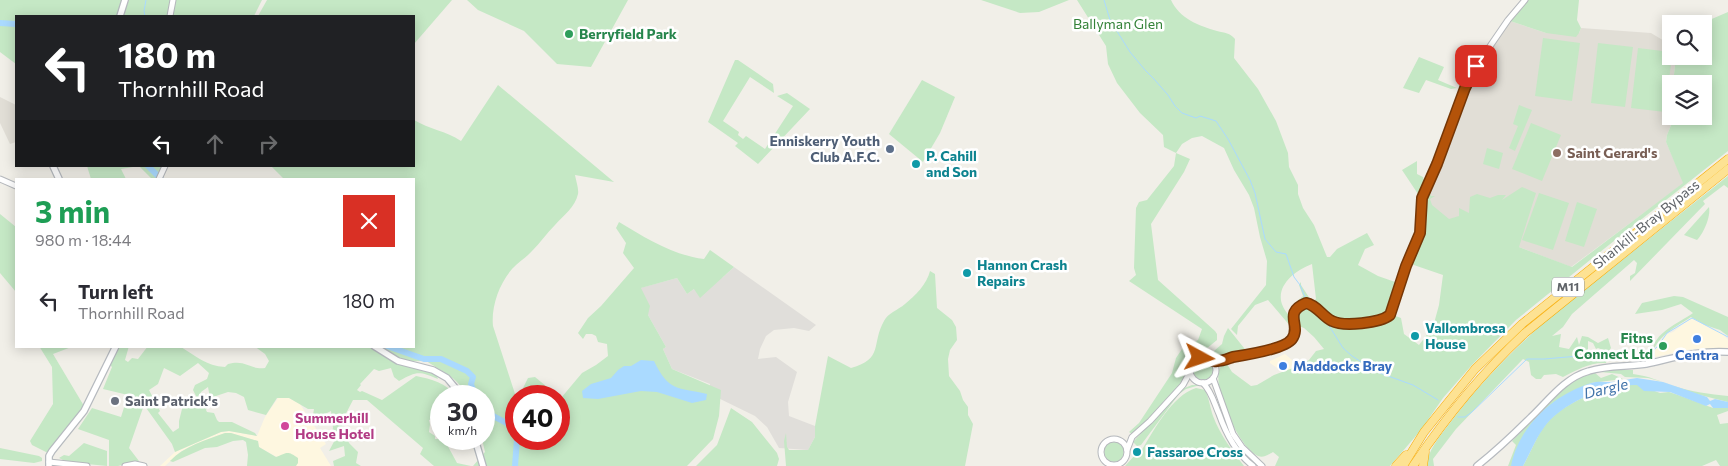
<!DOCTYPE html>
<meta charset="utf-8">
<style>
body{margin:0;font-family:Commissioner,sans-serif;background:#f7f7f7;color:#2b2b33;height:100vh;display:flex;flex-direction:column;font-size:19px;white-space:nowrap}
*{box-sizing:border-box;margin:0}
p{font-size:16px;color:#7c7c81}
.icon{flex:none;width:28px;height:28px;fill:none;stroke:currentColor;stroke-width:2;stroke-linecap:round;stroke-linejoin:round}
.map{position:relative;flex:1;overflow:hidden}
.drawer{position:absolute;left:15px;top:178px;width:400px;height:170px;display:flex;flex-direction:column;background:#fff;border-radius:0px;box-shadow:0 2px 12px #0003}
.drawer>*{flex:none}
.guide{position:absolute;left:15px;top:15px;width:400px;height:152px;border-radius:0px;box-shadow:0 2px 12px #0003;background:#202124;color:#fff;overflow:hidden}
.controls{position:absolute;left:1662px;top:15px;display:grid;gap:10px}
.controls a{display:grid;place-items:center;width:50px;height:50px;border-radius:0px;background:#fff;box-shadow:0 2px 12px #0003;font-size:25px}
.speed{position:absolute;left:430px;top:385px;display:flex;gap:10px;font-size:25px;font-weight:700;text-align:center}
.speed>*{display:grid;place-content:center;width:65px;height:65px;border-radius:50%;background:#fff;box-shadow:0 2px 12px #0003;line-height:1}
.speed small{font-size:12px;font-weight:400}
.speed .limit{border:8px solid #d22;background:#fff;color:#111}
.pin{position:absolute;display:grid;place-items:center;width:42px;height:42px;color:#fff;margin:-21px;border-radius:10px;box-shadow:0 2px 8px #0006}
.me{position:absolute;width:55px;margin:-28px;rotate:95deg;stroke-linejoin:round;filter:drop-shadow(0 0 4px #0008)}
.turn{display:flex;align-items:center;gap:18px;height:105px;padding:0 20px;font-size:22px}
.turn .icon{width:65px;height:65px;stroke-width:2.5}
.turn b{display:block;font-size:35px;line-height:42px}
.lanes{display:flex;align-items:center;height:48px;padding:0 20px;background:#0003;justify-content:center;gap:25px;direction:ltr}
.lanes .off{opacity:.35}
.round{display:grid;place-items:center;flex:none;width:52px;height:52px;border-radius:0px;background:#f7f7f7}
.headline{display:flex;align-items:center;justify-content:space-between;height:85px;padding:0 20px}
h1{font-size:30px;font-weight:700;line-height:38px;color:#1e9e55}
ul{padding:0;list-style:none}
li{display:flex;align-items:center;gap:15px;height:75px;padding:0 20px}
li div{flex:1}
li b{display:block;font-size:19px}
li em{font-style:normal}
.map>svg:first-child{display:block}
.commercial{fill:#fef7e0}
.industrial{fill:#e0deda}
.education{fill:#e1ded6}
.green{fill:#c5e8c5}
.water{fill:#aadaff}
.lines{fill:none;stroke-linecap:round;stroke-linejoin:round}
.stream{stroke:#aadaff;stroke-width:1}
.river{stroke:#aadaff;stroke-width:6}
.tertiary-casing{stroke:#b5b8bc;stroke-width:7}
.secondary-casing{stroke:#b6babf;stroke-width:8}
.motorway-casing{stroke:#f9ab00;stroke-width:9}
.tertiary{stroke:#fff;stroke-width:5}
.secondary{stroke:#fff;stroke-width:5.5}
.motorway{stroke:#fde293;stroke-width:8}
.route-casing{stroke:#753606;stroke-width:12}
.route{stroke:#b45309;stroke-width:9}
.leisure-dot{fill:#2e9e5b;stroke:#fff;stroke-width:2}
.service-dot{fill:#5c6f8a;stroke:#fff;stroke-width:2}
.education-dot{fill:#8d6e63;stroke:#fff;stroke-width:2}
.culture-dot{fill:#0f9aa8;stroke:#fff;stroke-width:2}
.shop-dot{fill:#3f7fe0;stroke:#fff;stroke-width:2}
.worship-dot{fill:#6b7280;stroke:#fff;stroke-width:2}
.hotel-dot{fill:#d1479c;stroke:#fff;stroke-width:2}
.labels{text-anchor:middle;stroke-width:5;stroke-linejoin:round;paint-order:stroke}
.shield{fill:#fff;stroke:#8f9295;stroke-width:1}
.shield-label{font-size:12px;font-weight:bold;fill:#5f6368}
.park-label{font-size:14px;fill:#348238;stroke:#fff}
.leisure-label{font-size:14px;font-weight:bold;fill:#27864d;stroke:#fff;text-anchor:start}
.service-label{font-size:14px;font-weight:bold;fill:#4e5e75;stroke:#fff;text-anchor:end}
.education-label{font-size:14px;font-weight:bold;fill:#785e54;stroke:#fff;text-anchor:start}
.culture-label{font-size:14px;font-weight:bold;fill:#0d838f;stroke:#fff;text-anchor:start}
.street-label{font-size:14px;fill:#5f6368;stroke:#fff}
.shop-label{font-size:14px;font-weight:bold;fill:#366cbe;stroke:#fff}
.worship-label{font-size:14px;font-weight:bold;fill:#5b616d;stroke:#fff;text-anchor:start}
.hotel-label{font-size:14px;font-weight:bold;fill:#b23c85;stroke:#fff;text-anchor:start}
.water-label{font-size:15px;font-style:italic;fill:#4174aa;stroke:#fff}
</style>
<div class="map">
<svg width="1728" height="466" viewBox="0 0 1728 466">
<rect width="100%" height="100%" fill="#f1efe8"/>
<!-- commercial -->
<g class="commercial">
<polygon points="1691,318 1722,333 1728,340 1728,348 1692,349 1655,357 1655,350 1667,334 1673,332"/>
<polygon points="1285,354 1299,366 1283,372 1270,363 1270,361"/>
<polygon points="278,398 289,398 300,404 326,444 320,448 331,466 293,466 259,447 258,441 231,433 225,433 196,444 180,452 165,466 160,466 175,452 221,432 229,431 257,436 265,417"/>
</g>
<!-- industrial -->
<polygon class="industrial" points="734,267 816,325 809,331 794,328 774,330 766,336 760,349 758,359 776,357 797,372 788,402 789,416 815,426 815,437 808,450 779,448 767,427 755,416 712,395 709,392 710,384 672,369 663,349 666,347 648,315 640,288 677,278 687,294 694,289 723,277"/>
<!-- education -->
<g class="education">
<polygon points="1510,21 1546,33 1579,33 1581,28 1651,33 1671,45 1671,56 1676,56 1673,84 1671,84 1670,112 1671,116 1674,118 1667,135 1666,142 1684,183 1571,267 1519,247 1424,215 1424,199 1475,71"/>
<polygon points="0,97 16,105 16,142 10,144 0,123"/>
</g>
<!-- green -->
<g class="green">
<polygon points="0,0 123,0 117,16 16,16 16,64 0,52"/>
<polygon points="129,0 172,0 169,16 123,16"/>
<polygon points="175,0 262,0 254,16 172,16"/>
<polygon points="267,0 452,0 414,44 414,16 258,16"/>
<polygon points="467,0 628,0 591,67 557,64 524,31 478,10"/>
<polygon points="981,0 1069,0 1039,12 1020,13"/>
<path d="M1077,0H1171C1179,18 1199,26 1217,31C1225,33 1230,33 1235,39L1234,58L1258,89L1276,121L1288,153L1289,167L1298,185V194L1303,208L1314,225L1327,257H1330L1337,249L1367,233L1374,245L1365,249L1358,265L1378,276L1398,283L1390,309L1384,312L1401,318L1404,334L1419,345L1433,327L1439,305L1443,275L1408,263C1414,252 1422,239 1424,227C1426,211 1422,204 1428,188L1431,196H1435L1430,199L1432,205L1449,219L1459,216V208L1469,213L1470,197L1477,194L1490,198L1498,195H1506L1502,200L1522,187L1536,193L1519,247L1572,267L1683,183L1666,142L1667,135L1674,118L1673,116H1704V84H1673L1676,56H1704V24H1700L1728,12V151L1595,256L1516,320L1471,366L1443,398L1421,430L1390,466H1275L1279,457L1273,452C1268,455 1264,458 1258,456C1239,449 1209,383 1221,366C1223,363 1225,363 1228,361L1227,364L1232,372L1251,386L1257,385L1274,375L1301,365L1309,360L1316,351L1324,349L1314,337L1304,328L1296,325L1299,311L1312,302L1307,300L1297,306L1295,303L1303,296L1299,285L1301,282V285L1312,302L1316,299L1312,264C1291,272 1269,292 1288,314L1293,313L1291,327L1268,300L1255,305L1238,326L1237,335L1231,329L1266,285L1267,261L1260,237L1254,208L1249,195L1234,170L1224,148L1202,136L1192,138L1182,144L1176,153L1190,159L1184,172L1151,224L1158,280L1215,331L1217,334V340L1200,354L1192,359L1189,364L1185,380L1165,400L1152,416L1132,434L1129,432L1139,423L1172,373L1176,358L1182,349L1198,340L1202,329L1129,281L1136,275L1134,268L1136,208L1139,202L1147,200L1174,166L1176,153L1164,147L1163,135L1140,113L1117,83L1108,64L1106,46Z"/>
<polygon points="1528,0 1579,0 1577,20 1581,28 1579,33 1576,37 1546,33 1510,21"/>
<polygon points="1543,38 1580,43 1572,101 1535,96"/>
<polygon points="1598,43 1633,47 1625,107 1591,103"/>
<polygon points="1638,48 1671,52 1672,56 1665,112 1631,108"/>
<polygon points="1419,57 1444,67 1438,80 1457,88 1451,89 1426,80 1419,93 1403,88"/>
<polygon points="735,60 738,60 773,84 774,93 750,77 723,121 739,132 738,135 743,139 746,136 765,149 793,106 777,96 787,93 810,109 758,164 735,146 738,143 708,122"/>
<polygon points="922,80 955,97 940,133 923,162 889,134"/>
<path d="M498,85L614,182L575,175C576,181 579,189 578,194C575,207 564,215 555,225C547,233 540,243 532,251C526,258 518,262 512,269C499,284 491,307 493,326L516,397V439H559V397L561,398L582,373L596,365L608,356L607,344L598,342L596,336L592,334H586L583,339L578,333L588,318L601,306L634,268L623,253L626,243L616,228L619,222C646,238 672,255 704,259L710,250L734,267L700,298L694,289L687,294L677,278L641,288L650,306L648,315L666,347L663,349L672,369L721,390L719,416L713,439L687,466H473L485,452L482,439H484V396H467C457,376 442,372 425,360C408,365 393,355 379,346H414V179H284L271,166H414V120C429,129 446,131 461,141Z"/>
<polygon points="1519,105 1532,110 1515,151 1509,148 1518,126 1513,124"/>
<polygon points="1531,123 1561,135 1542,181 1512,169"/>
<polygon points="1487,148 1503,153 1499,169 1483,164"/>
<polygon points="1417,161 1417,174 1423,177 1425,183 1420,197 1402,170"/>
<polygon points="87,166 162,166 157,179 152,179 139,166 121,169 126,179 91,179"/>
<path d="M1728,176V188L1724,185L1703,201L1705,204L1630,281V276L1635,273L1637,263L1634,260L1572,314L1563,327L1552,336L1561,334L1559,347L1569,349L1577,337L1579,345L1582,336L1588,337L1598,343L1608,338L1611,348L1608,352L1598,348L1596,349L1593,343L1588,341V351L1585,353L1602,354L1607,357L1606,363C1590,362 1577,370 1563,377L1556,374L1544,375L1541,379H1536L1531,375L1529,362L1523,359L1456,429L1433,459L1434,466H1426C1429,449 1439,437 1450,423C1479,384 1513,350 1549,318Z"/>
<polygon points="1539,193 1569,203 1553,250 1522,240"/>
<polygon points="1577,202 1597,209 1584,247 1565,241"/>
<path d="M1709,207C1711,217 1703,234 1697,240L1684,235Z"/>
<polygon points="0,214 16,227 16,292 0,273"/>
<path d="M930,271L935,274L937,308L952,320L956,327L957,340L950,350L948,359L949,376L960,391L963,400L968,407V415L973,424L965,466H786L784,441L786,433L787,447L789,450H808L815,437V426L828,356L851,368C884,359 871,344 884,321C888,313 898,310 905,304C915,296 927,284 930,271Z"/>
<path d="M1674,296L1683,297L1728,317V336L1720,330L1705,325L1691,317C1677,326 1658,336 1653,352C1652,333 1681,322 1693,313L1681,304L1662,310L1635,314L1642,303Z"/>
<polygon points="1228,328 1248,353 1232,353 1218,358 1213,356 1214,351 1222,344 1224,336"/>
<polygon points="39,346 74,346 53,354 84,406 77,417 48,453 32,445 30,441 53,404 52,367"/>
<path d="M119,346H129L125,360L128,362L132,358L138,359L148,346C157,346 173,343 181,347C196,356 206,366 225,367L228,364C246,359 250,370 265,368L269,361L265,354L254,346H371L379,352L436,374L438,379C419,371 417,371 399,381L394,377L391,368L379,371L374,369L360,384L361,385L357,390L360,392L362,391L382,400L416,376C431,379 447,383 455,396H441V417L429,420L430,424L429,432L435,436V439H444L457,463L471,466H434L420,454L423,448L367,400H353L341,423L349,443L358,452L356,463L361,466H334L333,461L345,456L344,446L329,451L337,436L331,434L333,428L331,411L323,415L319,426L312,421L314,409H308L289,398H277L266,415L248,410L244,397L236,393L228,392L210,398L208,387L201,392L199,398H197L193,390L195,385L207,379L209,373L198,363L180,376L164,368L158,384L149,390L160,411L158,413L173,432L179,428V421L183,405L204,403L208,405L206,410L207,412L214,413L217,420L219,422H232L255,433L257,436L229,431L221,432L175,452L172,444L144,405L129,448L139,461L118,466H109V440L78,429L92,408L121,417L128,395L103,389L112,367L110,365Z"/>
<circle cx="1203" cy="370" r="10"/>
<path d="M1609,370H1633V374C1649,376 1659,381 1674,386C1691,392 1710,394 1728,396V402L1692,393L1663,382L1648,378L1625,377L1621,374L1600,372Z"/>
<polygon points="1595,373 1601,378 1612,374 1623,379 1591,383 1564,396 1512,466 1508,466 1516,445 1512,441 1567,385 1578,378"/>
<polygon points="535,377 558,396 519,396 528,378"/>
<polygon points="1192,385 1200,385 1186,389 1179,394 1141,445 1137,446 1133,442 1182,389"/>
<path d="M1619,385H1638L1660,393L1669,392L1681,396L1713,408H1728V411L1717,415L1720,424L1728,423V466H1720L1716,460L1702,466H1523C1530,454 1535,440 1543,428C1560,404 1592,393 1619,385Z"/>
<path d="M1196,388L1205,390C1209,398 1210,407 1213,416C1220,435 1232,450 1244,466H1125L1136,454L1140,453C1153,432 1172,395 1196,388Z"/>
<polygon points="731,408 752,422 777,453 779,459 777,466 696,466 717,445"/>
<path d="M225,433H231L258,441L259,447L276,457C287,453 287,450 298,458V463L296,466H247L248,455L246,442L243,440L233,441L217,447L205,448L173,462L170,461C184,446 206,440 225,433Z"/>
<circle cx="1114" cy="452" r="10"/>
<polygon points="84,443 107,451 107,466 67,462 59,458 64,455 69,456"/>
<polygon points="0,448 39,456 42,458 42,461 34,463 0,459"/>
</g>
<!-- water -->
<g class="water">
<path d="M641,360L654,361C669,392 677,387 707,394L706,400L692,403L657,392L641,391L598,399L583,398L582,391L591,384L611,378L618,370L624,366H631Z"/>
<path d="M1637,378L1663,382L1707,397L1710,401L1715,399L1728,402V408H1713L1710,404L1706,406L1670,392L1644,391L1637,385C1607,384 1560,403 1543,429C1535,440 1530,454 1523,466H1511C1519,426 1553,395 1591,383C1598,381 1603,382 1610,382C1619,382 1628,379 1637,378Z"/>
</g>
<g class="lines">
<!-- stream -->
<g class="stream">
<polyline points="1104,0 1110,20 1130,52 1145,70 1154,79 1168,95 1175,106 1182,113 1196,118 1200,116 1216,121 1228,139 1250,180 1255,193 1265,239 1276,252 1286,254 1294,277 1300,285 1307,302"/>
<polyline points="145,16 144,11 146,0"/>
<polyline points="1311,308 1314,312 1328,324 1343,348 1352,356 1377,372 1413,385 1438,400"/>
<polyline points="1458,417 1465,417 1472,412 1527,359 1544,359 1579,356 1591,357 1616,354 1635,359 1647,356 1658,346 1667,333 1692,318 1728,337"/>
</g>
<!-- river -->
<g class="river">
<polyline points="0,23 16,24"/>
<polyline points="148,166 161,179"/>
<polyline points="387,346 424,359 441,359 467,371 473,377 471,384 475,396"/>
<path d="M484,409C493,420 512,420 516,435"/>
<polyline points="515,466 517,439"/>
</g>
<defs>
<g id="tertiary">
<polyline points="170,16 173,0"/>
<polyline points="0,179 16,186"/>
<polyline points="159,179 165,166"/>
<circle cx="1203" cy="370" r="13"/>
<path d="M1212,362C1226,360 1283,350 1291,340C1302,328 1282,307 1309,303C1317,309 1323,317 1331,321C1343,327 1380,323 1390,315L1406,266L1420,233L1422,198L1437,164L1465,88L1475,68L1508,20L1525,0"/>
<polyline points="1213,378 1233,434 1242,447 1262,466"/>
<path d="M1203,383C1212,392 1214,403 1219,414C1226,434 1236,453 1253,466"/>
<circle cx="1114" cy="452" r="13"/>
<polyline points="1127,450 1132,437 1150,421 1183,385 1190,372"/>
<polyline points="49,462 87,466"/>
<polyline points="125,466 135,464 144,466"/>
</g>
<g id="secondary">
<polyline points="120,16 125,0"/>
<polyline points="53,166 59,179"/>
<polyline points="374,346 398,361 433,370 447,378 462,396"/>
<polyline points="475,439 483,466"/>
<polyline points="49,466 49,456 52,451 84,411 116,346"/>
<path d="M1477,466C1496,451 1514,434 1531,417C1549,400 1564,378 1589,371C1608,365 1627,367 1646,364C1674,358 1699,350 1728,352"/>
</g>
<g id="motorway">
<polyline points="1396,466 1406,455"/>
<polyline points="1403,466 1424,432 1475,369 1522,324 1728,159"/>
<path d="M1413,466C1446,417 1482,373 1525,333L1728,169"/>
<polyline points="1423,466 1425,452"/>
</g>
</defs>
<!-- tertiary casing -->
<use href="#tertiary" class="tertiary-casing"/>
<!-- secondary casing -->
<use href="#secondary" class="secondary-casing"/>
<!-- motorway casing -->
<use href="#motorway" class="motorway-casing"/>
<!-- tertiary -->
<use href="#tertiary" class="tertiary"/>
<!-- secondary -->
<use href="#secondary" class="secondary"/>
<!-- motorway -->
<use href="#motorway" class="motorway"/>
</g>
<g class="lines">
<defs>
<path id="route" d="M1200,358C1206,358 1209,361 1214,361C1221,362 1227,359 1233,357C1246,355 1285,349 1292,339C1302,325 1282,313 1306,303C1317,305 1323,317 1332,321C1344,327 1380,323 1390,315L1406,266L1420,233L1422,198L1437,164L1465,88L1476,66"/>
</defs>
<!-- route casing -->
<use href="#route" class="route-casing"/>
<!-- route -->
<use href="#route" class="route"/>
</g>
<!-- markers -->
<g class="leisure-dot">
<circle cx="569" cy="34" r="5"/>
<circle cx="1663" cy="346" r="5"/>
</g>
<circle class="service-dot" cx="890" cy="149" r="5"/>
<circle class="education-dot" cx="1557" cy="153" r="5"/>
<g class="culture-dot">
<circle cx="916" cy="164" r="5"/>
<circle cx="967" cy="273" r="5"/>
<circle cx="1415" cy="336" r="5"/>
<circle cx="1137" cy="452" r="5"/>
</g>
<g class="shop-dot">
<circle cx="1697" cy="339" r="5"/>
<circle cx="1283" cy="366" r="5"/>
</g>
<circle class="worship-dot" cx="115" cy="401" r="5"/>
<circle class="hotel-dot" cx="285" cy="426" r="5"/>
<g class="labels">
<!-- shield labels -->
<rect class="shield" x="1552" y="277.5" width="32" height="19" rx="4"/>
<g class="shield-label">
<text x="1568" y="291">M11</text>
</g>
<!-- park labels -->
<g class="park-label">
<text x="1118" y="29">Ballyman Glen</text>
</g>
<!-- leisure labels -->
<g class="leisure-label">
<text x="579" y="39">Berryfield Park</text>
<text x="1653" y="343" text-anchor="end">Fitns<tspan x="1653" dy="16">Connect Ltd</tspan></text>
</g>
<!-- service labels -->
<g class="service-label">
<text x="880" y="146">Enniskerry Youth<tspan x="880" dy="16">Club A.F.C.</tspan></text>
</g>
<!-- education labels -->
<g class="education-label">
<text x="1567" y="158">Saint Gerard's</text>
</g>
<!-- culture labels -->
<g class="culture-label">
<text x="926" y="161">P. Cahill<tspan x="926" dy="16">and Son</tspan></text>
<text x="977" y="270">Hannon Crash<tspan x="977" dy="16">Repairs</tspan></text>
<text x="1425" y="333">Vallombrosa<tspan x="1425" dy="16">House</tspan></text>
<text x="1147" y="457">Fassaroe Cross</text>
</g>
<!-- street labels -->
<g class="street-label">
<text transform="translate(1646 224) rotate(-39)" y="5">Shankill-Bray Bypass</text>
</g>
<!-- shop labels -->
<g class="shop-label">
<text x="1697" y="360">Centra</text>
<text x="1293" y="371" text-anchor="start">Maddocks Bray</text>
</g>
<!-- worship labels -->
<g class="worship-label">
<text x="125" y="406">Saint Patrick's</text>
</g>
<!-- hotel labels -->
<g class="hotel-label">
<text x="295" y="423">Summerhill<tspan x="295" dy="16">House Hotel</tspan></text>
</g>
<!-- water labels -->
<g class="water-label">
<text transform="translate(1606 389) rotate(-13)" y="5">Dargle</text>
</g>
</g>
</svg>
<div class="controls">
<a><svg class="icon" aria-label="search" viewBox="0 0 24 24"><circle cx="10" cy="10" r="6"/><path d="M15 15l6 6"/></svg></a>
<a><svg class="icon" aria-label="layers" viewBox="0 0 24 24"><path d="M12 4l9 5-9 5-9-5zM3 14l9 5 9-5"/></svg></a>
</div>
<div class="speed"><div>30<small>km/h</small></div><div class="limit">40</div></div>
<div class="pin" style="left:1476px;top:66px;background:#d93025"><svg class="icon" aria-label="arrive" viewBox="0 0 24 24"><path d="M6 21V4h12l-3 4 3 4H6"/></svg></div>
<svg class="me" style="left:1200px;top:358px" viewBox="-20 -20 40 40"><path d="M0-17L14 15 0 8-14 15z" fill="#b45309" stroke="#fff" stroke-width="4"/></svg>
<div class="guide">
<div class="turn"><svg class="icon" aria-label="left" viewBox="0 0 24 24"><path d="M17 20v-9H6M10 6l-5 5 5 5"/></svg><div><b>180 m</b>Thornhill Road</div></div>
<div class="lanes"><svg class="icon" aria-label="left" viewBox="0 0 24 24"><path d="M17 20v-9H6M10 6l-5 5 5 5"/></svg><svg class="icon off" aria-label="ahead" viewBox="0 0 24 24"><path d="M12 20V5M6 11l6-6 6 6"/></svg><svg class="icon off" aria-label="right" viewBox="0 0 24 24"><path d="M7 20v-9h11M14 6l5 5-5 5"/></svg></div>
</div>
<section class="drawer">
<div class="headline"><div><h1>3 min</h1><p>980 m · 18:44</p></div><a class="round" style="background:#d93025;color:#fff"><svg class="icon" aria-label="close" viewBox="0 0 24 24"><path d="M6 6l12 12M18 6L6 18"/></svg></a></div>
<ul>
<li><svg class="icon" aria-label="left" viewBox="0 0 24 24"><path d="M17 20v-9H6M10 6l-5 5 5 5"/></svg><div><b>Turn left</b><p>Thornhill Road</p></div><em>180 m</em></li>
</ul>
</section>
</div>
